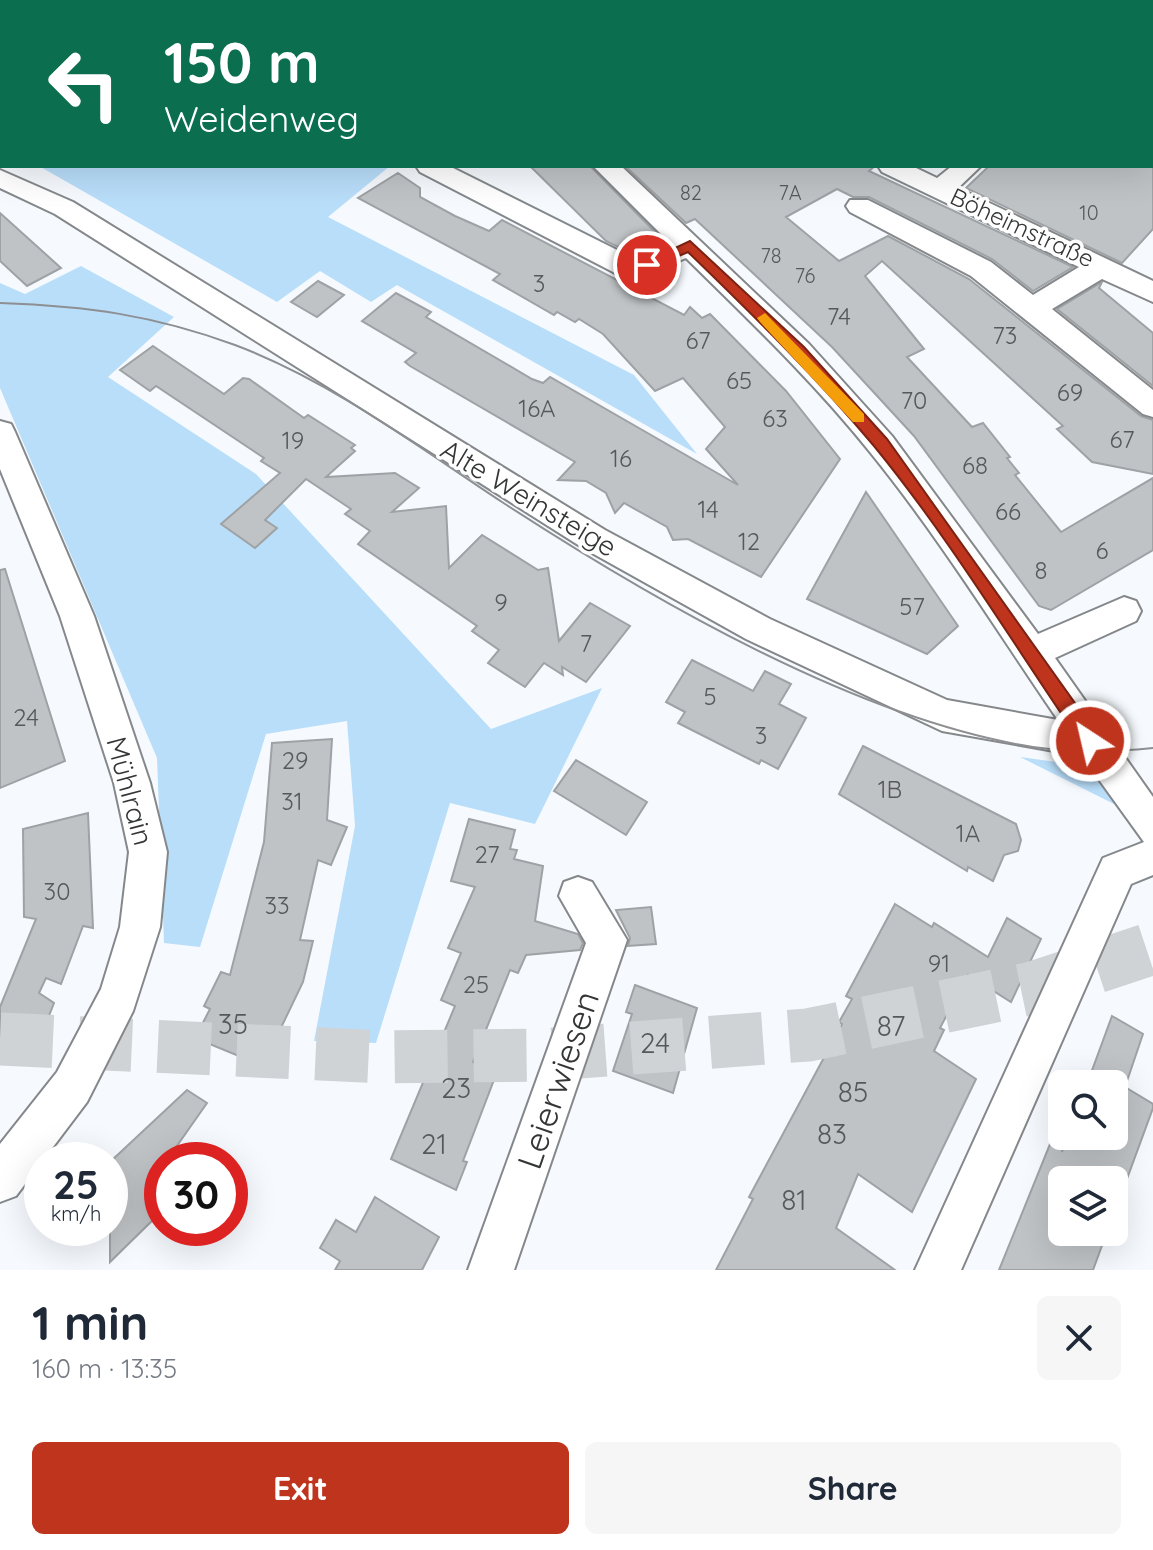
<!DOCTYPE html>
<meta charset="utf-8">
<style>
body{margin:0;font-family:Quicksand,sans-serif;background:#f6f6f7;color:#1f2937;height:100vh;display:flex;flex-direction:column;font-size:30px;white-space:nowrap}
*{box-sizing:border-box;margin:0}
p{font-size:26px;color:#747a83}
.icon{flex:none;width:44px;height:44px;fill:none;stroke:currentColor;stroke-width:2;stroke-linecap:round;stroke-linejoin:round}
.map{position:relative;height:1270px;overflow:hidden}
.sheet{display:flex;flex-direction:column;background:#fff;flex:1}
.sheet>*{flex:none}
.guide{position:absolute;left:0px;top:0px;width:1154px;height:168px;box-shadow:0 8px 32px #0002;background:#0b6e4f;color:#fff;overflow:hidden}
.fabs{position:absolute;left:1048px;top:1070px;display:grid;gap:16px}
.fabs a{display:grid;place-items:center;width:80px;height:80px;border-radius:12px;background:#fff;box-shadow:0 8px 32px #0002;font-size:40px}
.speed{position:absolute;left:24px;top:1142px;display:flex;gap:16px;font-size:40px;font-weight:700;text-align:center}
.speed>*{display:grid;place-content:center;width:104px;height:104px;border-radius:50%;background:#fff;box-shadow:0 8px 32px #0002;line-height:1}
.speed small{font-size:20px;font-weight:400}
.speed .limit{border:12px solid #d22;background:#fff;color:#111}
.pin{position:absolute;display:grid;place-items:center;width:68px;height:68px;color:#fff;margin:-34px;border:4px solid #fff;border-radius:50%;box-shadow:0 2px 8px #0007}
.me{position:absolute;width:88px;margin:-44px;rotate:325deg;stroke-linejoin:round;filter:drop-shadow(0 0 6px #0008)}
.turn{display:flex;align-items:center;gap:28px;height:168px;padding:0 32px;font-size:36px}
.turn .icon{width:104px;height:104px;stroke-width:2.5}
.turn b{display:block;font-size:56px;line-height:68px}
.round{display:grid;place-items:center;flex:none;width:84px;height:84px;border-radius:12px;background:#f6f6f7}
.summary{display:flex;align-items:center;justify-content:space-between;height:136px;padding:0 32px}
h1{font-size:48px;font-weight:700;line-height:60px}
.action{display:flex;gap:16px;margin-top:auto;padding:16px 32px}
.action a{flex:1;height:92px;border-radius:12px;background:#bf341d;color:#fff;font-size:32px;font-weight:700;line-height:92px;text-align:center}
.action a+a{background:#f6f6f7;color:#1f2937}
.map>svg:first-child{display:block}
.green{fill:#b9defa}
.building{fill:#bfc3c6;stroke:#9ea2a5;stroke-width:2}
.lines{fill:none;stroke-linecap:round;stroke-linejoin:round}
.major-tunnel{stroke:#cfd3d6;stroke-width:53;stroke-dasharray:53 26;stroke-linecap:butt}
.minor-casing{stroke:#85888b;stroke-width:4}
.minor{fill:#fff;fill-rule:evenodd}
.tram{stroke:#8d8f92;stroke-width:2}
.route{fill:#bf341d;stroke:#7c2213;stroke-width:2}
.slow{fill:#f59e0b}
.labels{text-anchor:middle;stroke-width:7;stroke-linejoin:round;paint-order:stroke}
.far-number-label{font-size:20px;fill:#57585a}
.far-street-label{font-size:24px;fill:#343536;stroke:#fff}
.number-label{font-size:24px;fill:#57585a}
.street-label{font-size:28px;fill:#343536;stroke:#fff}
.near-number-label{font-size:28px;fill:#57585a}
.near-street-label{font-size:34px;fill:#343536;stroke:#fff}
</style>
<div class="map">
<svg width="1153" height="1270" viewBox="0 0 1153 1270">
<rect width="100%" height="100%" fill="#f6fafe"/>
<!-- green -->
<g class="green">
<polygon points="39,166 390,166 328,217 634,375 697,454 397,285 371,302 320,271 277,302"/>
<polygon points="81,266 174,317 108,377 256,474 491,729 602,688 535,824 450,803 376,1043 314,1041 355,826 347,721 266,734 200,947 164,943 157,758 0,388 0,283 25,294"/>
<polygon points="1020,757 1093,767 1120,807"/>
</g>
<!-- building -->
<g class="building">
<polygon points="530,166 590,166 659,236 626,251 606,241"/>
<polygon points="625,166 875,166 869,171 1073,267 1033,291 992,259 869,197 853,197 837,189 786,217 839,261 888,236 969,279 1141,416 1153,420 1153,474 1092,462 1057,429 1063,426 882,261 865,276 924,349 907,357 972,427 983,423 1010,457 1007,458 1019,473 1015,475 1061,532 1153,478 1153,550 1051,610 1039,606 914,436 832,347 695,219 686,223"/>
<polygon points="989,166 1153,166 1153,229 1122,263 966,188"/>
<polygon points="398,173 420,188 420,197 455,216 489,231 502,220 684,315 690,307 702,318 710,314 786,391 840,459 761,577 688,539 673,540 667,527 624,503 615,513 606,493 586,481 558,480 575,462 410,366 405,362 416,353 362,321 396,293 431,312 426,317 532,379 543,383 550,377 738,485 706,449 725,427 683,378 655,391 603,334 579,319 575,322 557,312 554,315 493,280 500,274 358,198"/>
<polygon points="0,213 61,268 27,286 0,261"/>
<polygon points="318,281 344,295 317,317 291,302"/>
<polygon points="1102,282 1099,288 1153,333 1153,386 1057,309"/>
<polygon points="153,346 224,394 243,378 249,379 304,418 308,415 355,445 351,448 355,451 326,477 395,473 419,488 392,512 446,506 449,568 482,535 538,570 548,568 559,641 590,603 630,626 586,682 562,667 563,675 544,663 525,687 488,663 499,650 472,631 477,626 358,544 370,531 345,514 351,509 306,479 265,520 277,528 255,548 221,524 280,473 261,461 264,458 156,386 150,391 120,370"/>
<polygon points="866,492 958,626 927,654 807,599"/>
<polygon points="5,569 65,761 0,788 0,570"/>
<polygon points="692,660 753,691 765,671 791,684 779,704 806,718 778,769 761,760 759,764 678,723 685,712 666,702"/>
<polygon points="332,739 327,820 347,827 331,865 318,860 300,940 313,941 303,982 265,1061 249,1054 246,1059 195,1038 210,1009 204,1006 221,972 230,975 264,842 272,743"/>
<polygon points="863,746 1016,824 1021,840 1018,851 1004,855 993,881 968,867 967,871 839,794"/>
<polygon points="576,760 647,802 626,835 554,791"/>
<polygon points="88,813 93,928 83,926 61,984 46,978 39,993 54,1003 34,1054 0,1048 0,1007 36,919 24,917 23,829"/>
<polygon points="469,819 515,830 510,849 517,850 514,859 543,866 535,921 578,934 583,943 580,950 526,955 518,973 510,970 473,1062 497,1072 463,1161 467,1162 456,1190 391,1159 455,1006 441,1000 461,953 448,948 475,887 451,881"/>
<polygon points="895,904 932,927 934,923 988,957 1007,918 1041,939 1011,1002 968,975 940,1028 944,1030 934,1051 976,1079 912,1212 858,1174 836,1228 895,1270 716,1270 753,1199 749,1197 842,1024 839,1022 852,999 846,996"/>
<polygon points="651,907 656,944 628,946 630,938 616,910"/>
<polygon points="635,985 697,1008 673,1093 613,1071 632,1014 626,1012"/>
<polygon points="1112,1016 1143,1034 1126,1084 1120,1084 1153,1104 1153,1108 1117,1206 1114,1180 1062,1180 1062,1232 1107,1232 1093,1270 999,1270 1061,1117 1062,1152 1068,1136 1114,1136 1114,1084 1087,1084"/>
<polygon points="187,1090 207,1103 167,1160 162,1160 162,1211 110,1262 110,1162"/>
<polygon points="375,1197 439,1237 422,1270 335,1270 340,1261 320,1248 336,1220 356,1232"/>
</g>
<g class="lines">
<!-- major-tunnel -->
<polyline class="major-tunnel" points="0,1039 384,1057 540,1055 808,1035 1033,988 1153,948"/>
<defs>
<g id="minor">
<polygon points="391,0 415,0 416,2 392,2"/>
<polygon points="446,0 468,0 445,2"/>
<polygon points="541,0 566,0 567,2 542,2"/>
<polygon points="776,0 801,0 775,2"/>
<polygon points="889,0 914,0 915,2 890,2"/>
<polygon points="1099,0 1123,0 1124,2 1100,2"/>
<rect x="1152" y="18" width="1" height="14"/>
<rect x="1152" y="116" width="1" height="14"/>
<path d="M416,166H449L631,257L671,244L593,166H621L809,344L892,436L1038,634L1124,597L1136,601L1141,611L1136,621L1055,658L1153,797V875L1131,884L961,1270H915L1103,858L1144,842L1082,756L942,731L746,639L583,548L55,214L0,188V170L73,202L605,530L770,619L947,700L1058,720C997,631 939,537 870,452C814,382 750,321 686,258L647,274H617L420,172Z"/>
<polygon points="878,166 912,166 937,178 952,166 981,166 958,188 1153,281 1153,302 1102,279 1052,309 1153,390 1153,417 1143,414 971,276 850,212 846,206 850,200 868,200 991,262 1033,295 1079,267 882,172"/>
<polygon points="0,421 11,424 15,432 94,616 150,783 167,852 160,927 133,1011 87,1102 16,1196 0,1202 0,1144 57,1072 101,989 120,927 129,852 114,783 60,616 0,469"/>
<polygon points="578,877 592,882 627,940 514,1270 468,1270 586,943 559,896 564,882"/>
</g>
</defs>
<!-- minor casing -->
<use href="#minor" class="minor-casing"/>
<!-- minor -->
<use href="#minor" class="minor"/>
<!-- tram -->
<path class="tram" d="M0,303C87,306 153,315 235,345C331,381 417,446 502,502C651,599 857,719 1033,747C1073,753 1113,752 1153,748"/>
</g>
<!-- route -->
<path class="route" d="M690,241L804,347L887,439L1097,734L1100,741L1097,747H1084C1015,647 951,540 874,446C816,377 753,315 688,252L647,270L639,265Z"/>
<!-- slow -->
<polygon class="slow" points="765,313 864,414 864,422 853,422 760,322 757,318"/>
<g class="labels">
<!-- far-number labels -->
<g class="far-number-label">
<text x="691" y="200">82</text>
<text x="790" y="200">7A</text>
<text x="1089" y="220">10</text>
<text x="771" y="263">78</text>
<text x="805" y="283">76</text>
</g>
<!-- far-street labels -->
<g class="far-street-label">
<text transform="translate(1022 228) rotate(25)" y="8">Böheimstraße</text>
</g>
<!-- number labels -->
<g class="number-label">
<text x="539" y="292">3</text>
<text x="839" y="325">74</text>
<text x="1005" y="344">73</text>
<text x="698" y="349">67</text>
<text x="739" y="389">65</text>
<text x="1070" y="401">69</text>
<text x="914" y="409">70</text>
<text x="537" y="417">16A</text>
<text x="775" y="427">63</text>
<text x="1122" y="448">67</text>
<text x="293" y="449">19</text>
<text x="621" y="467">16</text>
<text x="975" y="474">68</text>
<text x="708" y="518">14</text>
<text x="1008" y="520">66</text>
<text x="749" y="550">12</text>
<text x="1102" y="559">6</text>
<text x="1041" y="579">8</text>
<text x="501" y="611">9</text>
<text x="912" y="615">57</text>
<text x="586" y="652">7</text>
<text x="710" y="705">5</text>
<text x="26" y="726">24</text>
<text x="761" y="744">3</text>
<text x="295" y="769">29</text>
<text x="890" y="798">1B</text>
<text x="292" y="810">31</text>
<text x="968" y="842">1A</text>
<text x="487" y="863">27</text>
<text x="57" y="900">30</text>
<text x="277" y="914">33</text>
<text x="939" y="972">91</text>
<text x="476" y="993">25</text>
</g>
<!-- street labels -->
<g class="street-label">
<text transform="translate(529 498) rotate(31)" y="10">Alte Weinsteige</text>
<text transform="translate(130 791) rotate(75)" y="10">Mühlrain</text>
</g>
<!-- near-number labels -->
<g class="near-number-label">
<text x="233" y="1034">35</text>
<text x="891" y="1036">87</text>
<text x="655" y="1053">24</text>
<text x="456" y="1098">23</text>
<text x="853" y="1102">85</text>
<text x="832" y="1144">83</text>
<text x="434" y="1154">21</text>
<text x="794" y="1210">81</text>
</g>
<!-- near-street labels -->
<g class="near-street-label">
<text transform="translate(558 1080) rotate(-71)" y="12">Leierwiesen</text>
</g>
</g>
</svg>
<div class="fabs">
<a><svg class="icon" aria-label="search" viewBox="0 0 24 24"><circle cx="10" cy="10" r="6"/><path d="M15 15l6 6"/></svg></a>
<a><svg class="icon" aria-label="layers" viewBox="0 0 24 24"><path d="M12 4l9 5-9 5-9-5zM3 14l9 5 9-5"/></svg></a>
</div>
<div class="speed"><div>25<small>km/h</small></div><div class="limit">30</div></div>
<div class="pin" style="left:647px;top:265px;background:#d93025"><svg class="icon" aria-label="arrive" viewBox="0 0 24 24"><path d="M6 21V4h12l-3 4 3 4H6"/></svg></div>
<svg class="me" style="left:1090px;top:741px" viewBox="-20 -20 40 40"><circle r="17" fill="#bf341d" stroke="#fff" stroke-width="3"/><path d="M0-11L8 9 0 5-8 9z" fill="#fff"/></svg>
<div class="guide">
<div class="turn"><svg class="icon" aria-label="left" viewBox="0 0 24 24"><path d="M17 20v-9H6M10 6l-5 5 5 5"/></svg><div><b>150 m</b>Weidenweg</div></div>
</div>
</div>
<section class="sheet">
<div class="summary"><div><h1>1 min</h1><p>160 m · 13:35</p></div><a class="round"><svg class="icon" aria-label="close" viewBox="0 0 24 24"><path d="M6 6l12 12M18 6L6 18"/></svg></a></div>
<div class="action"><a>Exit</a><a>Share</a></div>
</section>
